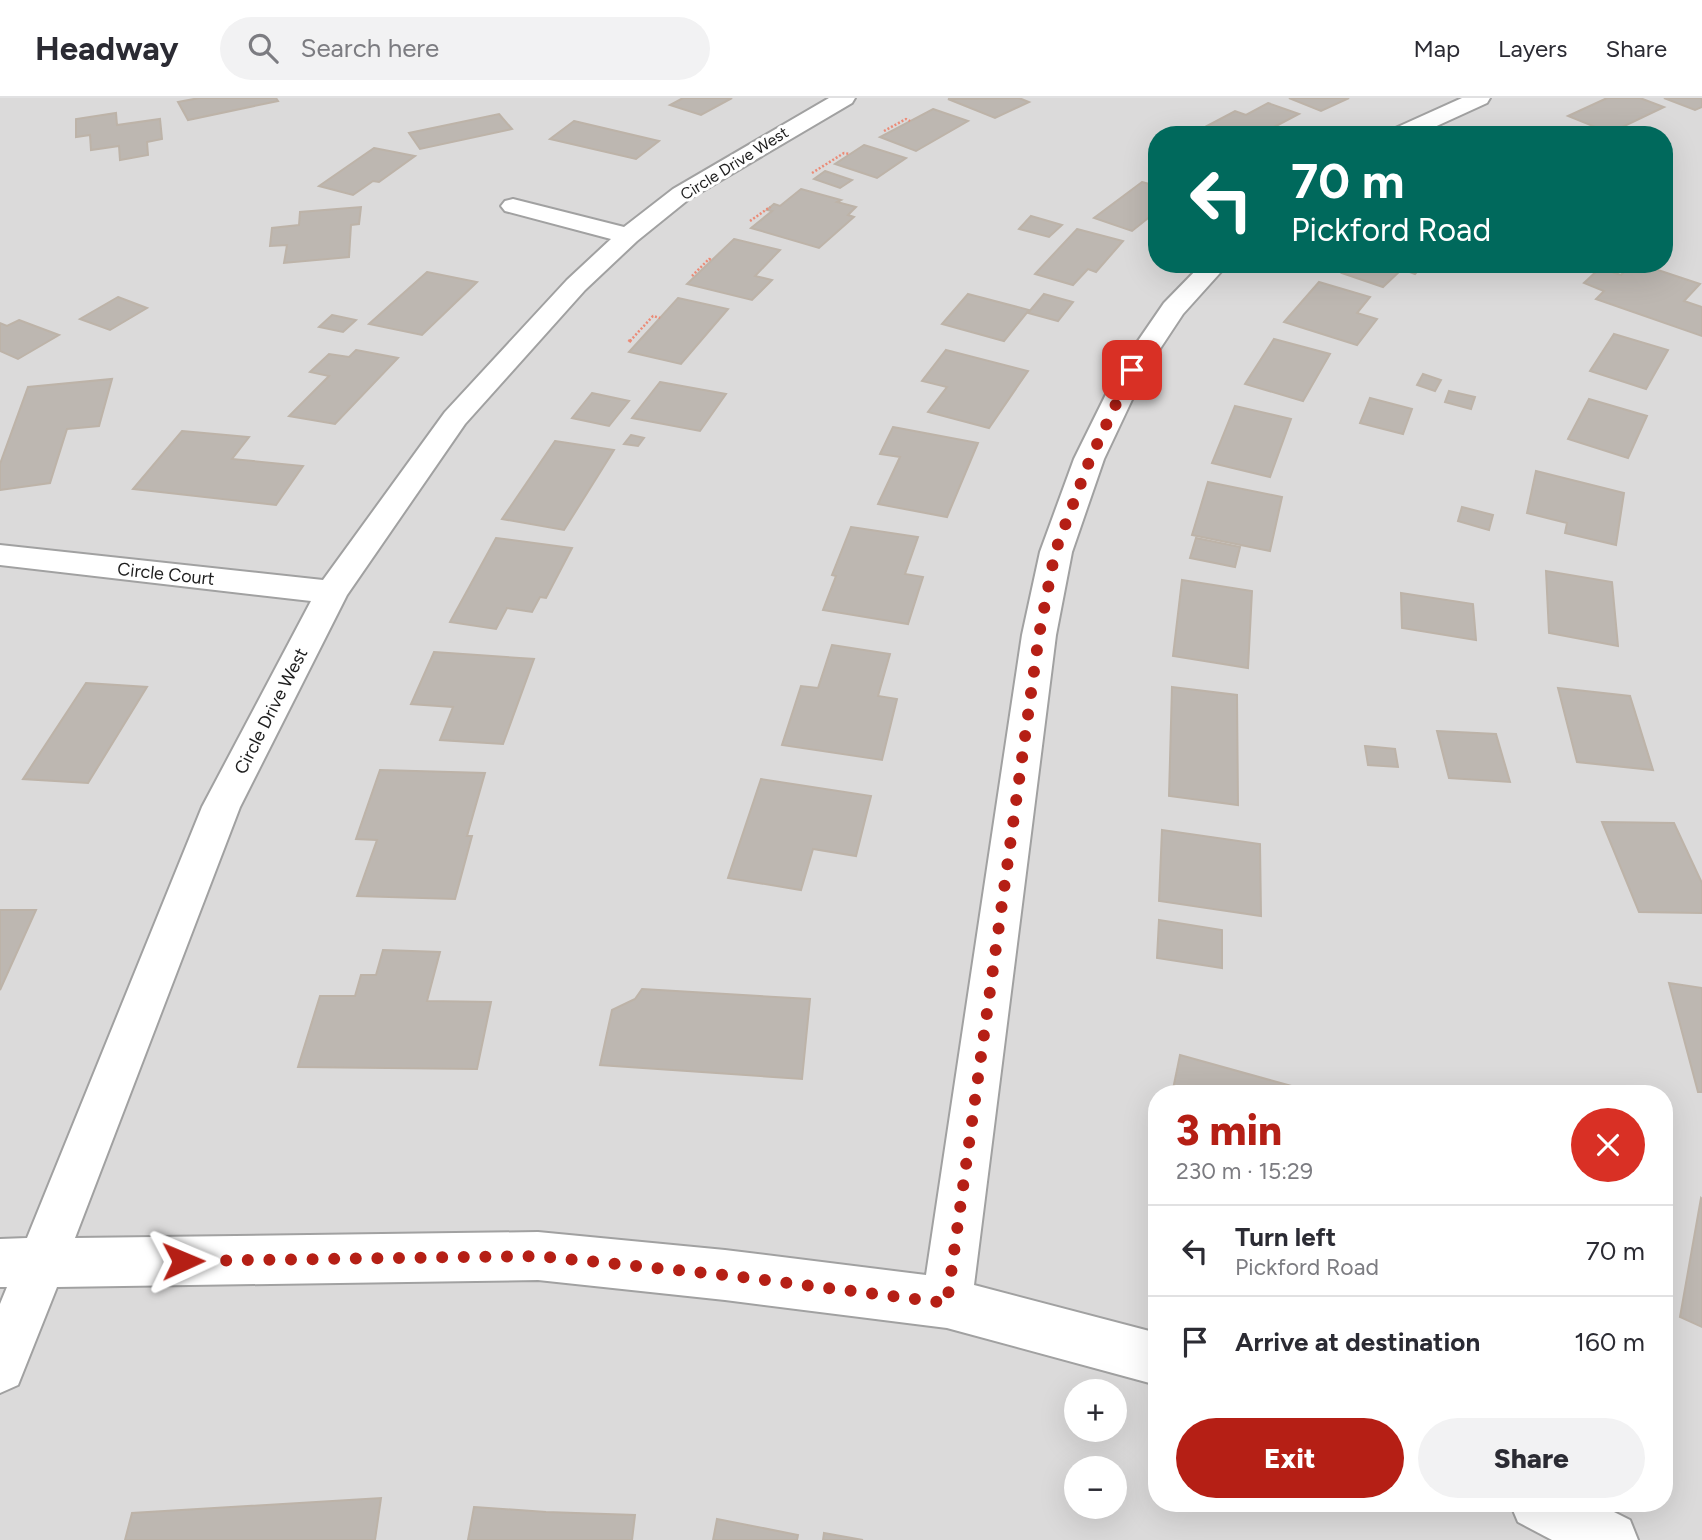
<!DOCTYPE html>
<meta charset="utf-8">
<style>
body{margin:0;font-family:Figtree,sans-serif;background:#f2f2f3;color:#2b2b33;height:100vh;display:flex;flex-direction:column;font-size:26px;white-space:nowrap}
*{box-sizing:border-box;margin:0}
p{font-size:23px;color:#7c7c81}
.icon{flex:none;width:38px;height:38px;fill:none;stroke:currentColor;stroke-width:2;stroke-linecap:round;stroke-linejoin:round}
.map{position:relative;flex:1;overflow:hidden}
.panel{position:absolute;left:1148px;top:987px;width:525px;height:427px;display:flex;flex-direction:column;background:#fff;border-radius:28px;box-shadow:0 7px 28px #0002}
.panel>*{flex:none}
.banner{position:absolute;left:1148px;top:28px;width:525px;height:147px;border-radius:28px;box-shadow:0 7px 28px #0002;background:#00695c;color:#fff;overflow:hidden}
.fabs{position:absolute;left:1064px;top:1281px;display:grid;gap:14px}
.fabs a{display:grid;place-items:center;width:63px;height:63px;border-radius:50%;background:#fff;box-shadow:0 7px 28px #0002;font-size:35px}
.pin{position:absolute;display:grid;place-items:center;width:60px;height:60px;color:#fff;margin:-30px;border-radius:14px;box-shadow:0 4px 10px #0006}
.me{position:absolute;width:77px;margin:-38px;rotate:89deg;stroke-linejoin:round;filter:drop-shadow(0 0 5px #0008)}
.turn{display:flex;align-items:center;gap:24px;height:147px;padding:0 28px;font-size:32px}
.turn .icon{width:91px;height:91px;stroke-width:2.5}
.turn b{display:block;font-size:49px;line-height:60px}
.round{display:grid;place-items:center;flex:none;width:74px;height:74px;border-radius:37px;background:#f2f2f3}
.overview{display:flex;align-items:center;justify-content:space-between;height:119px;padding:0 28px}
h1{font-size:42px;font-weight:800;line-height:52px;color:#b51f15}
.button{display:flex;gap:14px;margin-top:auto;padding:14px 28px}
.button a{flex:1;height:80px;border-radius:42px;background:#b51f15;color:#fff;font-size:28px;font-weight:800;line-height:80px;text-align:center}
.button a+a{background:#f2f2f3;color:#2b2b33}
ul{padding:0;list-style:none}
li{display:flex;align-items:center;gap:21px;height:91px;padding:0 28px;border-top:2px solid #e1e1e2}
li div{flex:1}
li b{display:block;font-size:26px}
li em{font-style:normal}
header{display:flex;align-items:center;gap:42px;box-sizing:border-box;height:98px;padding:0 35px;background:#fff;border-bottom:2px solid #e1e1e2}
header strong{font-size:33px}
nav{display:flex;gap:38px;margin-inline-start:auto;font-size:24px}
.search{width:490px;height:63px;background:#f2f2f3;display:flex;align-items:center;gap:18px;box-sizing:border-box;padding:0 24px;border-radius:38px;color:#7c7c81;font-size:26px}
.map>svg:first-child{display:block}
.residential{fill:#dbdada;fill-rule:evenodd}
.building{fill:#bdb7b1;stroke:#bdb3a8;stroke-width:2}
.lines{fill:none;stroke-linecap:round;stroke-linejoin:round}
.minor-casing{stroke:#a1a1a1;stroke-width:4}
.path-far1{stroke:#eb8b77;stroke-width:2.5;stroke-dasharray:2 2;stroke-linecap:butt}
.path{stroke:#eb8b77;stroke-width:3.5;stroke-dasharray:2.5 2.5;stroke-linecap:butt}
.minor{fill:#fff;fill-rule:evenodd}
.route{stroke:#b51f15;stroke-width:12;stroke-dasharray:0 21.6}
.labels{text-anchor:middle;stroke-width:6;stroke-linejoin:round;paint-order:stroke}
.far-street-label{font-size:16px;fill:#1d1d1d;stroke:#fff}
.street-label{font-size:18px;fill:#1d1d1d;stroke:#fff}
</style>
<header>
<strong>Headway</strong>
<div class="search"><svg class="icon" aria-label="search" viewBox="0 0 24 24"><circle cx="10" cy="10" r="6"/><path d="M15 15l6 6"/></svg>Search here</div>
<nav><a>Map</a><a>Layers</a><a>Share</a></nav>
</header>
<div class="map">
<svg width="1702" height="1442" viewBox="0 0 1702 1442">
<rect width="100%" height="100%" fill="#edebe4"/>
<!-- residential -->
<path class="residential" d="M0,0H1702V1442H0ZM1157,37H1664V166H1157ZM1157,996H1664V1405H1157ZM1076,1293H1115V1332H1076ZM1076,1370H1115V1409H1076Z"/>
<!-- building -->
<g class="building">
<polygon points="199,0 276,0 278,3 188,22 178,4"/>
<polygon points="683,0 732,0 701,17 670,7"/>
<polygon points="1019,0 1029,4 995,20 948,1"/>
<polygon points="1289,0 1349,0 1321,13"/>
<polygon points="1607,0 1640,0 1664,9 1610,35 1568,18"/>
<polygon points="1664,0 1702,0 1702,9 1695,12"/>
<polygon points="1268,5 1299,16 1276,28 1286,32 1277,37 1229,37 1207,28 1235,13 1246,17"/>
<polygon points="933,11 968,23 916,53 880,39"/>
<polygon points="116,15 117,27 160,21 162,41 147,44 148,57 120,62 119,48 91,52 90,37 76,39 76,21"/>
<polygon points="499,16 512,31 420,51 409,35"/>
<polygon points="574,23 659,43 636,61 550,41"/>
<polygon points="864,47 906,60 877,80 835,66"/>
<polygon points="374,50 415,58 379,84 373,83 353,97 319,88"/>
<polygon points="825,73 852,82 840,90 814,81"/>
<polygon points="1142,84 1157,88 1157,113 1132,133 1094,120"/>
<polygon points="801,91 841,102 837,104 856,109 848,117 854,119 819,150 751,130 772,113 767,112 774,106 780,108"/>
<polygon points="361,109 359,126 351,127 349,159 284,165 287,147 270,148 272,130 299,127 300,114"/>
<polygon points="1031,118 1062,127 1049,139 1019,131"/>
<polygon points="1077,131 1123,143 1096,174 1088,171 1073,187 1035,176"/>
<polygon points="734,141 780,152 755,178 772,182 752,202 687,186"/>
<polygon points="1352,166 1424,166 1415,176 1402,171 1383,189 1342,175"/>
<polygon points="1631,166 1640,166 1700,186 1684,203 1702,209 1702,238 1596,201 1604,193 1584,185 1600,170 1621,177"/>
<polygon points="427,174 477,184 422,237 369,226"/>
<polygon points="1319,184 1370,199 1357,215 1377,221 1357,247 1284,224"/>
<polygon points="968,196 1029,212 1004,243 942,226"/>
<polygon points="1044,196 1073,204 1058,223 1028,215"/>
<polygon points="118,199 147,210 110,232 80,221"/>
<polygon points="678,200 728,211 681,266 629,254"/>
<polygon points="332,217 356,222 343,234 319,229"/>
<polygon points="19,222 59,237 18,261 0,253 0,225 7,228"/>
<polygon points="1614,236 1668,252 1646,291 1590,273"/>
<polygon points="1274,241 1330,256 1303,303 1245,286"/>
<polygon points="356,252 398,260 335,326 289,318 329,278 310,274 329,256 349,259"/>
<polygon points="946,252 1028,273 989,330 928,314 947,289 922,283"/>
<polygon points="1423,276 1441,282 1435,293 1417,287"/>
<polygon points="112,281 99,328 67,331 50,385 0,392 0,366 28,289"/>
<polygon points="660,284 726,296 700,333 632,320"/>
<polygon points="1449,293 1475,299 1471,311 1445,304"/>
<polygon points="592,295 629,303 609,328 572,320"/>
<polygon points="1370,300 1412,311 1403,336 1360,325"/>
<polygon points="1589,301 1647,318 1628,360 1568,341"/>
<polygon points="1235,308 1291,321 1270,379 1212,365"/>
<polygon points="893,329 978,345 947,419 878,406 900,359 880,356"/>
<polygon points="182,333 249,339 232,361 303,368 276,407 133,391"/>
<polygon points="631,337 644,340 638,348 624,346"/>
<polygon points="555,343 614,352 564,432 502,421"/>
<polygon points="1536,373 1624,395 1616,447 1565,435 1567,425 1527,415"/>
<polygon points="1208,384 1282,399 1270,453 1192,437"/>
<polygon points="1462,409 1493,417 1489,432 1458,423"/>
<polygon points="851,429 918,439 905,476 923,479 908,526 823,512 836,478 832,477"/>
<polygon points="496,440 572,450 546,500 540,499 532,514 507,510 496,531 450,524"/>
<polygon points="1196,440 1240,449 1235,469 1190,460"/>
<polygon points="1546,473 1612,484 1618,548 1549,535"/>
<polygon points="1182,482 1252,493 1248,570 1173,558"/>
<polygon points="1401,495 1473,506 1476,542 1402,530"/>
<polygon points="832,547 890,556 878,598 897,601 882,662 782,647 801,588 818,590"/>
<polygon points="434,554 534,561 503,646 440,642 453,609 411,606"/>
<polygon points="86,585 147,589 88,685 23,681"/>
<polygon points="1172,589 1237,597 1238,707 1169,698"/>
<polygon points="1558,590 1630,598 1653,672 1577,664"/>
<polygon points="1437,633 1496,636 1510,684 1449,680"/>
<polygon points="1365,648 1395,651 1398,669 1368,667"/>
<polygon points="380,672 485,675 467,738 472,738 455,801 357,798 377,742 356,741"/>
<polygon points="761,681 871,698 856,758 813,751 801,792 728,780"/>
<polygon points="1602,724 1674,725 1702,785 1702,815 1639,814"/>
<polygon points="1162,732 1260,746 1261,818 1159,803"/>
<polygon points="0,812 36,812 0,892"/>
<polygon points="1159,822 1222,832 1222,870 1157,860"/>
<polygon points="383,852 440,854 427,903 491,904 477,971 298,969 320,898 355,898 361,877 376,877"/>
<polygon points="1669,885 1702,890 1702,994 1698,994"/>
<polygon points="642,891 810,901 802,981 600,967 612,912 635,901"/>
<polygon points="1180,957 1313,994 1312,996 1172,996"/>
<polygon points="1701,1100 1702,1101 1702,1229 1680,1219"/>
<polygon points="381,1400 375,1442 125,1442 132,1415"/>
<polygon points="474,1409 546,1414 635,1417 632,1442 468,1442"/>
<polygon points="717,1421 798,1437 797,1442 713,1442"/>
<polygon points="824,1435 863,1442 823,1442"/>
</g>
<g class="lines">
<defs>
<g id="minor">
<polygon points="829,0 855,0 852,5 689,101 637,143 585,192 465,326 347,497 240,709 75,1140 538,1134 725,1152 926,1177 1022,537 1040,454 1074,361 1118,272 1164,205 1202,166 1228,166 1183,216 1146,272 1104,361 1072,454 1056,537 974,1187 1157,1235 1157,1287 947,1230 725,1202 538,1182 57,1189 18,1287 0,1295 0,1206 7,1189 0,1189 0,1141 27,1140 202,709 311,503 0,467 0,447 323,482 445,314 567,182 611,141 505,113 501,108 505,103 513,101 624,129 673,91"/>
<polygon points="1462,0 1490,0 1487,5 1417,37 1388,37 1391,32"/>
<polygon points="1510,1405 1596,1405 1630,1422 1638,1442 1552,1442 1518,1424"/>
</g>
</defs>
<!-- minor casing -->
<use href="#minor" class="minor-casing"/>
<!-- path-far1 -->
<g class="path-far1">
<polyline points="884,33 906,21 910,23"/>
<polyline points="812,75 844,55 850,56"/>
<polyline points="750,123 770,109"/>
<polyline points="692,178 709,161 712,162"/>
<polyline points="630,243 653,218 660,220"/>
</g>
<!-- path -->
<polyline class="path" points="629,244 631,241"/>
<!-- minor -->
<use href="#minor" class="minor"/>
</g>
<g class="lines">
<!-- route -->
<polyline class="route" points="183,1163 538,1158 725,1177 947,1205 1039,537 1055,454 1090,361 1132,272"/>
</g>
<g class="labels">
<!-- far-street labels -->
<g class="far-street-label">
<text transform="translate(734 65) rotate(-32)" y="6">Circle Drive West</text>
</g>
<!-- street labels -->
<g class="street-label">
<text transform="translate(166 476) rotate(6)" y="6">Circle Court</text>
<text transform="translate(271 613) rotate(-63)" y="6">Circle Drive West</text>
</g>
</g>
</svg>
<div class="fabs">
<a>+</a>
<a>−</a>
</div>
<div class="pin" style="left:1132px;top:272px;background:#d93025"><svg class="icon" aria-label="arrive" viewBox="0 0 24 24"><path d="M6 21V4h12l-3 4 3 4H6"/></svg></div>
<svg class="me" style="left:183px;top:1163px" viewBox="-20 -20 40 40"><path d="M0-17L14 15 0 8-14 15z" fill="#b51f15" stroke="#fff" stroke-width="4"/></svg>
<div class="banner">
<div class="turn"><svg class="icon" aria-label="left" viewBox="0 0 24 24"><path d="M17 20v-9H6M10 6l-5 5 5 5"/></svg><div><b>70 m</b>Pickford Road</div></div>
</div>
<section class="panel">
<div class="overview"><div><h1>3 min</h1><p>230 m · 15:29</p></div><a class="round" style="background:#d93025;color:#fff"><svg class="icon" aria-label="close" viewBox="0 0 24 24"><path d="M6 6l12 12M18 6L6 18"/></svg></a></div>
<ul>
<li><svg class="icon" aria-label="left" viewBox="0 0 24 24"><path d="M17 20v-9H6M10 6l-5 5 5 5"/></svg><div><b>Turn left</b><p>Pickford Road</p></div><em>70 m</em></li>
<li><svg class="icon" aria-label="arrive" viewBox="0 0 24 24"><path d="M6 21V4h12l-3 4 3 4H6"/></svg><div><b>Arrive at destination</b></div><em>160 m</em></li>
</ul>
<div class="button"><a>Exit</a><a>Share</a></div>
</section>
</div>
